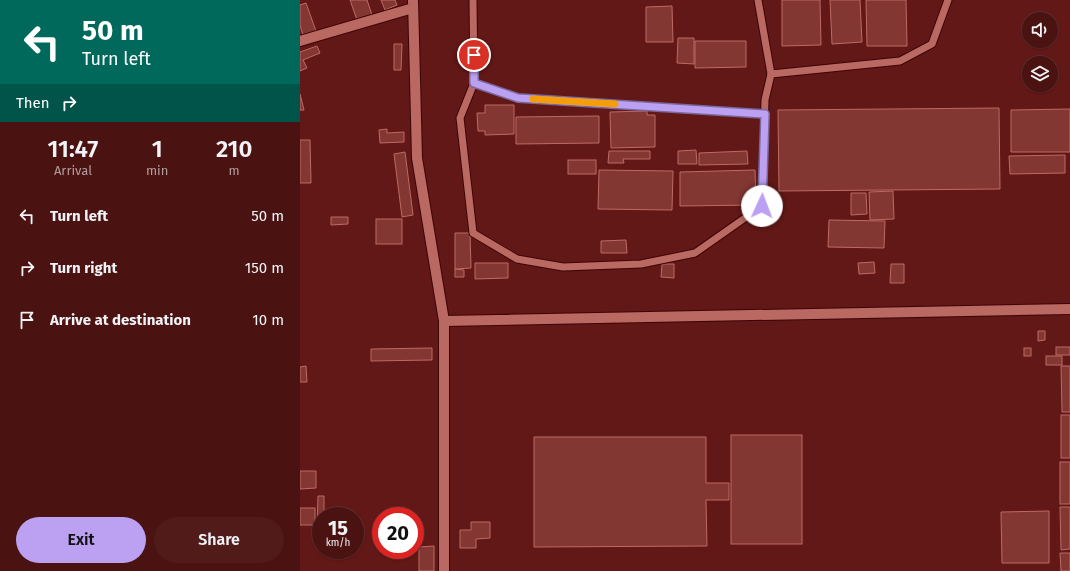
<!DOCTYPE html>
<style>
body{margin:0;font-family:"Fira Sans",sans-serif;background:#511b1a;color:#f1f3f6;height:100vh;display:flex;flex-direction:column;font-size:15px;white-space:nowrap}
*{box-sizing:border-box;margin:0}
p{font-size:13px;color:#b29e9f}
.icon{flex:none;width:22px;height:22px;fill:none;stroke:currentColor;stroke-width:2;stroke-linecap:round;stroke-linejoin:round}
.map{position:relative;flex:1;overflow:hidden}
.sheet{display:flex;flex-direction:column;background:#4a1211;width:300px}
.sheet>*{flex:none}
.guide{background:#00695c;color:#fff;overflow:hidden}
.fabs{position:absolute;left:722px;top:12px;display:grid;gap:8px}
.fabs a{display:grid;place-items:center;width:36px;height:36px;border-radius:50%;background:#4a1211;box-shadow:0 1px 3px #0004,0 0 0 1px #613231;font-size:20px}
.speed{position:absolute;left:12px;top:507px;display:flex;gap:8px;font-size:20px;font-weight:700;text-align:center}
.speed>*{display:grid;place-content:center;width:52px;height:52px;border-radius:50%;background:#4a1211;box-shadow:0 1px 3px #0004,0 0 0 1px #613231;line-height:1}
.speed small{font-size:10px;font-weight:400}
.speed .limit{border:6px solid #d22;background:#fff;color:#111}
.pin{position:absolute;display:grid;place-items:center;width:34px;height:34px;color:#fff;margin:-17px;border:2px solid #fff;border-radius:50%;box-shadow:0 1px 4px #0007}
.me{position:absolute;width:44px;margin:-22px;rotate:2deg;stroke-linejoin:round;filter:drop-shadow(0 0 3px #0008)}
.turn{display:flex;align-items:center;gap:14px;height:84px;padding:0 16px;font-size:18px}
.turn .icon{width:52px;height:52px;stroke-width:2.5}
.turn b{display:block;font-size:28px;line-height:34px}
.then{display:flex;align-items:center;height:38px;padding:0 16px;background:#0003;gap:8px;font-size:15px}
.eta{display:flex;justify-content:space-evenly;align-items:center;height:68px;text-align:center}
.eta b{font-size:24px;font-weight:600;line-height:28px}
.primary-button{display:flex;gap:8px;margin-top:auto;padding:8px 16px}
.primary-button a{flex:1;height:46px;border-radius:24px;background:#bca0f2;color:#111;font-size:16px;font-weight:600;line-height:46px;text-align:center}
.primary-button a+a{background:#511b1a;color:#f1f3f6}
ul{padding:0;list-style:none}
li{display:flex;align-items:center;gap:12px;height:52px;padding:0 16px}
li div{flex:1}
li b{display:block;font-size:15px}
li em{font-style:normal}
main{display:flex;flex:1;min-height:0}
.map>svg:first-child{display:block}
.building{fill:#833733;stroke:#bd6a64}
.lines{fill:none;stroke-linecap:round;stroke-linejoin:round}
.lane-casing{stroke:#3d0506;stroke-width:9}
.street-casing{stroke:#3d0506;stroke-width:12}
.lane{stroke:#ba6862;stroke-width:7}
.street{stroke:#ba6862;stroke-width:10}
.route-casing{stroke:#7a689d;stroke-width:10}
.route{stroke:#bca0f2;stroke-width:7}
.slow{stroke:#f59e0b;stroke-width:7}
</style>
<main>
<section class="sheet">
<div class="guide">
<div class="turn"><svg class="icon" aria-label="left" viewBox="0 0 24 24"><path d="M17 20v-9H6M10 6l-5 5 5 5"/></svg><div><b>50 m</b>Turn left</div></div>
<div class="then">Then<svg class="icon" aria-label="right" viewBox="0 0 24 24"><path d="M7 20v-9h11M14 6l5 5-5 5"/></svg></div>
</div>
<div class="eta">
<div><b>11:47</b><p>Arrival</p></div>
<div><b>1</b><p>min</p></div>
<div><b>210</b><p>m</p></div>
</div>
<ul>
<li><svg class="icon" aria-label="left" viewBox="0 0 24 24"><path d="M17 20v-9H6M10 6l-5 5 5 5"/></svg><div><b>Turn left</b></div><em>50 m</em></li>
<li><svg class="icon" aria-label="right" viewBox="0 0 24 24"><path d="M7 20v-9h11M14 6l5 5-5 5"/></svg><div><b>Turn right</b></div><em>150 m</em></li>
<li><svg class="icon" aria-label="arrive" viewBox="0 0 24 24"><path d="M6 21V4h12l-3 4 3 4H6"/></svg><div><b>Arrive at destination</b></div><em>10 m</em></li>
</ul>
<div class="primary-button"><a>Exit</a><a>Share</a></div>
</section>
<div class="map">
<svg width="770" height="571" viewBox="0 0 770 571">
<rect width="100%" height="100%" fill="#621817"/>
<!-- building -->
<g class="building">
<polygon points="50,0 67,0 72,15 57,20"/>
<polygon points="81,0 95,0 97,5 85,10"/>
<polygon points="482,0 520,0 521,45 482,46"/>
<polygon points="530,0 560,0 562,42 532,44"/>
<polygon points="566,0 606,0 607,46 567,46"/>
<polygon points="6,3 17,34 4,39 0,25 0,5"/>
<polygon points="372,6 373,42 346,42 346,7"/>
<polygon points="378,38 394,38 394,64 377,63"/>
<polygon points="395,41 446,41 446,67 395,68"/>
<polygon points="94,44 102,44 101,70 94,70"/>
<polygon points="17,46 20,53 3,60 7,68 0,71 0,52"/>
<polygon points="0,94 4,110 0,110"/>
<polygon points="185,105 214,105 214,134 185,135 185,131 178,131 177,113 185,113"/>
<polygon points="699,108 700,189 479,191 478,110"/>
<polygon points="770,109 770,152 711,152 711,110"/>
<polygon points="347,111 347,115 355,115 355,147 311,148 310,112"/>
<polygon points="299,116 299,143 216,144 216,117"/>
<polygon points="87,129 87,133 104,132 104,142 80,143 79,130"/>
<polygon points="0,140 10,140 11,183 0,183"/>
<polygon points="396,150 397,164 378,164 378,151"/>
<polygon points="309,151 350,151 350,159 323,159 324,163 308,163"/>
<polygon points="447,151 448,164 399,165 399,153"/>
<polygon points="105,152 113,215 102,217 94,154"/>
<polygon points="765,155 765,173 710,174 709,156"/>
<rect x="268" y="160" width="28" height="14"/>
<polygon points="299,170 373,171 372,210 298,209"/>
<polygon points="455,170 456,205 380,206 380,172"/>
<polygon points="593,191 594,219 570,220 569,192"/>
<polygon points="551,193 566,193 567,214 551,215"/>
<polygon points="31,217 48,217 48,224 31,225"/>
<rect x="76" y="219" width="26" height="25"/>
<polygon points="529,220 585,221 584,248 528,247"/>
<polygon points="155,233 170,233 171,268 155,269"/>
<polygon points="326,240 327,253 301,253 301,241"/>
<polygon points="574,262 575,273 559,274 558,263"/>
<polygon points="175,263 208,263 208,278 175,279"/>
<polygon points="362,264 374,264 374,278 361,277"/>
<polygon points="591,264 604,264 604,283 590,283"/>
<polygon points="155,269 164,270 164,277 155,277"/>
<polygon points="738,331 745,331 745,340 738,341"/>
<rect x="756" y="347" width="14" height="8"/>
<polygon points="132,348 132,360 71,361 71,349"/>
<rect x="724" y="348" width="7" height="8"/>
<rect x="746" y="356" width="16" height="9"/>
<polygon points="6,366 7,382 0,382 0,367"/>
<polygon points="761,366 770,366 770,412 762,412"/>
<rect x="761" y="415" width="9" height="43"/>
<rect x="431" y="435" width="71" height="109"/>
<polygon points="234,437 406,437 406,483 429,483 429,500 406,500 407,546 234,547"/>
<rect x="760" y="462" width="10" height="42"/>
<polygon points="0,471 16,471 16,488 0,489"/>
<polygon points="18,496 24,496 24,516 21,516 21,528 17,528"/>
<polygon points="760,507 770,507 770,549 761,550"/>
<rect x="0" y="508" width="15" height="17"/>
<polygon points="749,511 749,563 702,563 701,512"/>
<polygon points="171,522 190,522 190,538 176,539 176,548 160,548 160,530 171,530"/>
<polygon points="134,546 134,571 119,571 119,547"/>
<polygon points="760,553 770,553 770,571 761,571"/>
</g>
<g class="lines">
<defs>
<g id="lane">
<polyline points="173,0 174,83 160,118 173,233 217,259 263,267 341,264 395,253 462,206 465,100 471,74 600,61 632,44 648,0"/>
<polyline points="458,0 471,74"/>
<polyline points="174,83 218,98 465,114"/>
</g>
<g id="street">
<polyline points="113,0 117,158 144,321 144,571"/>
<polyline points="0,41 113,8"/>
<polyline points="144,321 770,309"/>
</g>
</defs>
<!-- lane casing -->
<use href="#lane" class="lane-casing"/>
<!-- street casing -->
<use href="#street" class="street-casing"/>
<!-- lane -->
<use href="#lane" class="lane"/>
<!-- street -->
<use href="#street" class="street"/>
</g>
<g class="lines">
<defs>
<polyline id="route" points="174,55 174,83 218,98 465,114 462,206"/>
</defs>
<!-- route casing -->
<use href="#route" class="route-casing"/>
<!-- route -->
<use href="#route" class="route"/>
<!-- slow -->
<polyline class="slow" points="233,99 315,104"/>
</g>
</svg>
<div class="fabs">
<a><svg class="icon" aria-label="sound" viewBox="0 0 24 24"><path d="M4 9h4l5-4v14l-5-4H4zM17 9q2 3 0 6"/></svg></a>
<a><svg class="icon" aria-label="layers" viewBox="0 0 24 24"><path d="M12 4l9 5-9 5-9-5zM3 14l9 5 9-5"/></svg></a>
</div>
<div class="speed"><div>15<small>km/h</small></div><div class="limit">20</div></div>
<div class="pin" style="left:174px;top:55px;background:#d93025"><svg class="icon" aria-label="arrive" viewBox="0 0 24 24"><path d="M6 21V4h12l-3 4 3 4H6"/></svg></div>
<svg class="me" style="left:462px;top:206px" viewBox="-20 -20 40 40"><circle r="19" fill="#fff"/><path d="M0-13L10 11 0 6-10 11z" fill="#bca0f2"/></svg>
</div>
</main>
